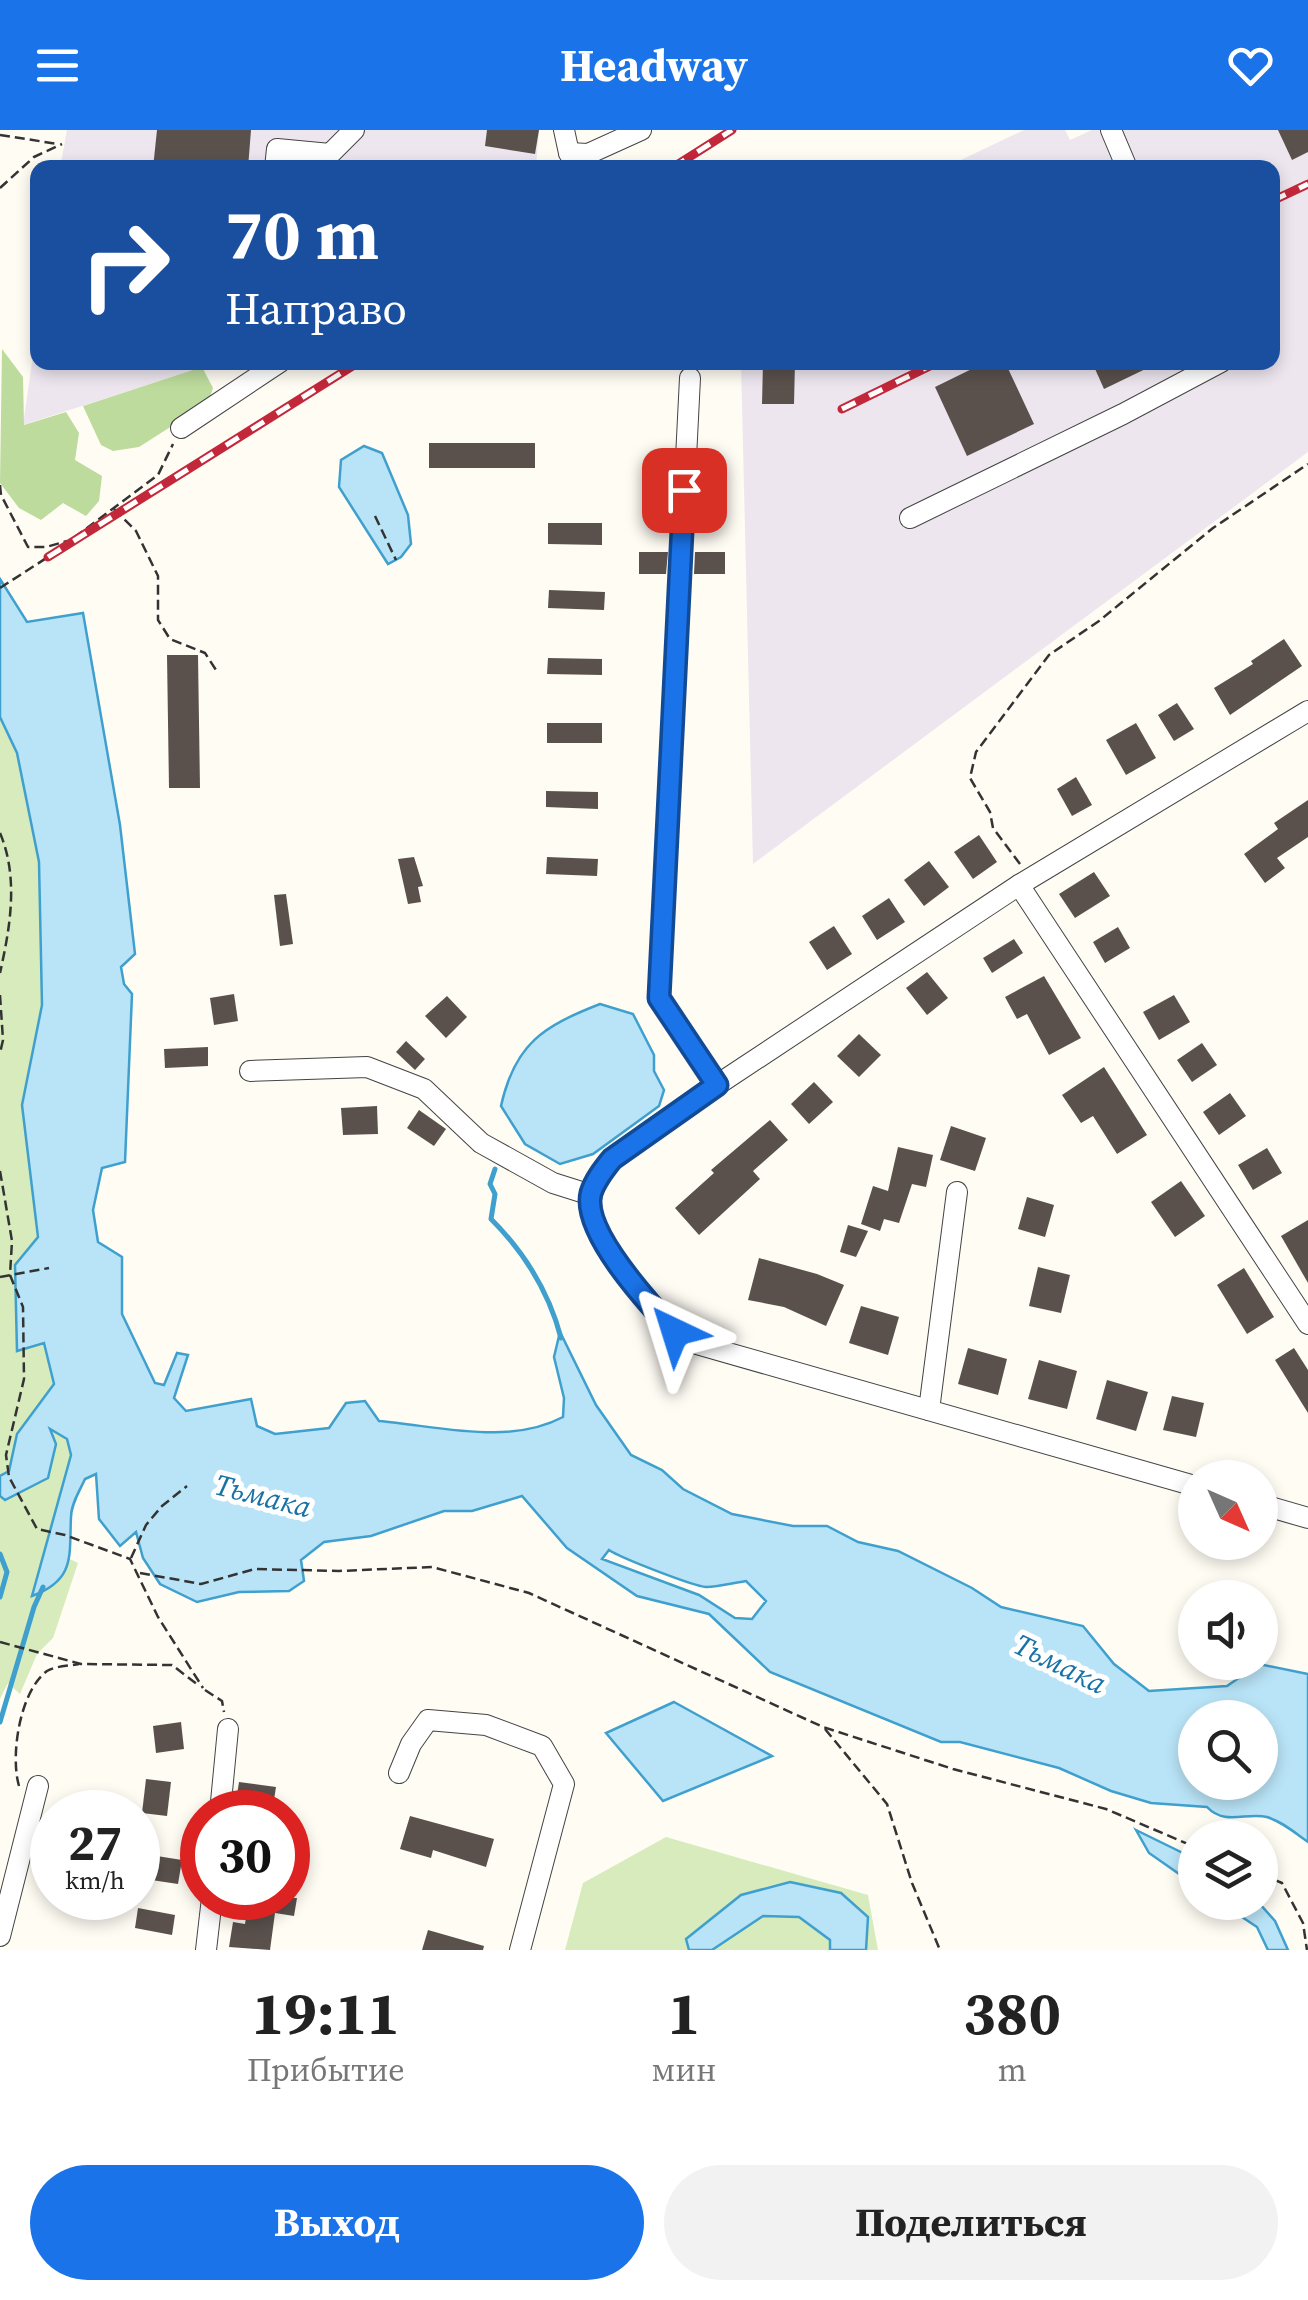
<!DOCTYPE html>
<html lang="ru">
<meta charset="utf-8">
<style>
body{margin:0;font-family:"Source Serif 4",serif;background:#f2f2f2;color:#222;height:100vh;display:flex;flex-direction:column;font-size:38px;white-space:nowrap}
*{box-sizing:border-box;margin:0}
p{font-size:32px;color:#767676}
.icon{flex:none;width:55px;height:55px;fill:none;stroke:currentColor;stroke-width:2;stroke-linecap:round;stroke-linejoin:round}
.map{position:relative;height:1820px;overflow:hidden}
.details{display:flex;flex-direction:column;background:#fff;flex:1}
.details>*{flex:none}
.top-card{position:absolute;left:30px;top:30px;width:1250px;height:210px;border-radius:20px;box-shadow:0 5px 15px #0003;background:#1a4fa0;color:#fff;overflow:hidden}
.needle{width:65px;rotate:135deg}
.fabs{position:absolute;left:1178px;top:1330px;display:grid;gap:20px}
.fabs a{display:grid;place-items:center;width:100px;height:100px;border-radius:50%;background:#fff;box-shadow:0 5px 15px #0003;font-size:50px}
.speed{position:absolute;left:30px;top:1660px;display:flex;gap:20px;font-size:50px;font-weight:700;text-align:center}
.speed>*{display:grid;place-content:center;width:130px;height:130px;border-radius:50%;background:#fff;box-shadow:0 5px 15px #0003;line-height:1}
.speed small{font-size:25px;font-weight:400}
.speed .limit{border:15px solid #d22;background:#fff;color:#111}
.pin{position:absolute;display:grid;place-items:center;width:85px;height:85px;color:#fff;margin:-42px;border-radius:20px;box-shadow:0 5px 15px #0006}
.me{position:absolute;width:110px;margin:-55px;rotate:319deg;stroke-linejoin:round;filter:drop-shadow(0 0 8px #0008)}
.turn{display:flex;align-items:center;gap:35px;height:210px;padding:0 30px;font-size:45px}
.turn .icon{width:130px;height:130px;stroke-width:2.5}
.turn b{display:block;font-size:70px;line-height:85px}
.eta{display:flex;justify-content:space-evenly;align-items:center;height:170px;text-align:center}
.eta b{font-size:60px;font-weight:700;line-height:70px}
.action{display:flex;gap:20px;margin-top:auto;padding:20px 30px}
.action a{flex:1;height:115px;border-radius:60px;background:#1a73e8;color:#fff;font-size:40px;font-weight:700;line-height:115px;text-align:center}
.action a+a{background:#f2f2f2;color:#222}
header{display:flex;justify-content:space-between;align-items:center;height:130px;padding:0 30px;background:#1a73e8;color:#fff;font-size:45px;font-weight:700}
.map>svg:first-child{display:block}
.industrial{fill:#ede6ef}
.green{fill:#d8ebbd}
.forest{fill:#bddb9c}
.water{fill:#b9e4f7;stroke:#3fa0ce;stroke-width:2.5;fill-rule:evenodd}
.lines{fill:none;stroke-linecap:round;stroke-linejoin:round}
.stream{stroke:#3fa0ce;stroke-width:5}
.building{fill:#5a514d}
.minor-casing{stroke:#444;stroke-width:22}
.path{stroke:#333;stroke-width:2.5;stroke-dasharray:10 5;stroke-linecap:butt}
.minor{stroke:#fff;stroke-width:20}
.rail-casing{stroke:#c3273a;stroke-width:9}
.rail{stroke:#fff;stroke-width:5;stroke-dasharray:15;stroke-linecap:butt}
.route-casing{stroke:#114b97;stroke-width:25}
.route{stroke:#1a73e8;stroke-width:18}
.labels{text-anchor:middle;stroke-width:10;stroke-linejoin:round;paint-order:stroke}
.water-label{font-size:30px;font-style:italic;fill:#1872a5;stroke:#fff}
</style>
<header><svg class="icon" aria-label="menu" viewBox="0 0 24 24"><path d="M4 6h16M4 12h16M4 18h16"/></svg>Headway<svg class="icon" aria-label="heart" viewBox="0 0 24 24"><path d="M12 20l-8-8c-3-5 5-10 8-4 3-6 11-1 8 4z"/></svg></header>
<div class="map">
<svg width="1308" height="1820" viewBox="0 0 1308 1820">
<rect width="100%" height="100%" fill="#fffcf4"/>
<!-- industrial -->
<g class="industrial">
<polygon points="67,0 539,0 536,37 60,38"/>
<polygon points="1024,0 1065,0 1070,10 1092,0 1308,0 1308,322 753,734 741,233 1272,232 1272,38 946,37"/>
<polygon points="37,197 38,232 215,233 23,295"/>
</g>
<!-- green -->
<g class="green">
<polygon points="0,587 17,623 39,732 42,875 22,975 38,1108 15,1135 18,1221 44,1213 54,1254 17,1304 9,1341 0,1346"/>
<polygon points="49,1298 67,1309 71,1325 54,1421 78,1433 53,1508 37,1524 20,1564 8,1553 0,1569 0,1366 5,1370"/>
<polygon points="666,1707 868,1765 878,1820 866,1820 868,1787 790,1752 686,1809 689,1820 565,1820 583,1753"/>
<polygon points="763,1786 799,1787 831,1810 830,1820 712,1820"/>
</g>
<!-- forest -->
<g class="forest">
<polygon points="2,219 23,247 24,295 66,282 79,303 75,330 102,346 99,371 86,386 63,373 41,390 19,378 0,353"/>
<polygon points="202,237 213,258 208,273 139,317 113,321 101,315 83,276"/>
</g>
<!-- water -->
<g class="water">
<polygon points="364,316 382,323 408,385 411,414 401,427 388,434 339,357 341,330"/>
<path d="M0,449L27,492L83,483L120,695L135,824L121,837L124,854L132,864L125,1032L102,1038L93,1080L98,1112L122,1127V1184L155,1253L164,1255L177,1223L188,1225L174,1268L186,1281L251,1269L257,1296L275,1304L329,1298L346,1273L365,1271L379,1291C438,1296 508,1316 563,1287L564,1268L554,1227L560,1202L596,1275L631,1325L662,1340L683,1359L732,1384L793,1396H827L858,1412L898,1421L972,1458L1001,1477L1083,1496L1114,1534L1149,1561L1227,1556L1259,1534L1308,1544V1712C1295,1703 1283,1692 1267,1687C1246,1682 1225,1696 1207,1677L1151,1673L1111,1661L1059,1638L960,1612H941L770,1542L709,1484L637,1466L567,1418L522,1366L472,1381H444L371,1406L324,1412L301,1430L304,1451L289,1461L239,1462L197,1472L160,1454L143,1428L136,1402L120,1416L99,1389L96,1344L85,1349C80,1360 71,1374 71,1387C69,1425 76,1450 32,1466L71,1325L67,1309L50,1299L56,1314L48,1348L5,1370L0,1366V1346L9,1341L17,1304L54,1254L44,1213L17,1221L15,1135L38,1107L22,975L42,875L39,732L17,623L0,587ZM609,1420C621,1428 693,1456 706,1457C719,1457 733,1453 746,1451L766,1471L752,1489L735,1488L699,1465L602,1429ZM1195,1588H1260V1652H1195Z"/>
<path d="M600,874L633,884L654,925V941L664,960L659,976L593,1024L560,1034L525,1014L501,976C515,913 544,896 600,874Z"/>
<polygon points="674,1572 772,1626 663,1671 606,1603"/>
<polygon points="1136,1700 1195,1729 1195,1755 1149,1723"/>
<polygon points="790,1752 841,1763 868,1787 866,1820 830,1820 830,1810 799,1787 763,1786 712,1820 689,1820 686,1809 741,1765"/>
<polygon points="1221,1773 1259,1773 1275,1791 1288,1820 1268,1820 1257,1797"/>
</g>
<g class="lines">
<!-- stream -->
<g class="stream">
<path d="M495,1039L490,1054L495,1064L491,1089C525,1123 549,1162 561,1208"/>
<polyline points="0,1424 7,1442 0,1467"/>
<polyline points="0,1592 34,1477 43,1457"/>
</g>
</g>
<!-- building -->
<g class="building">
<polygon points="157,0 251,0 248,38 153,38"/>
<polygon points="487,0 539,0 535,24 485,16"/>
<polygon points="1278,0 1308,0 1308,22 1292,30"/>
<polygon points="763,232 795,232 794,274 762,274"/>
<polygon points="986,232 1005,232 1034,294 967,326 935,257"/>
<polygon points="1092,232 1160,232 1104,259"/>
<rect x="429" y="313" width="106" height="25"/>
<polygon points="548,393 602,393 602,415 548,414"/>
<polygon points="639,422 668,422 666,444 639,444"/>
<polygon points="695,422 725,422 725,444 694,444"/>
<polygon points="549,460 605,462 604,480 548,478"/>
<polygon points="1284,509 1302,536 1230,585 1214,558 1253,534 1251,531"/>
<polygon points="167,525 198,525 200,658 169,658"/>
<polygon points="548,528 602,529 602,545 547,544"/>
<polygon points="1177,573 1194,599 1174,611 1158,585"/>
<rect x="547" y="593" width="55" height="20"/>
<polygon points="1136,593 1156,628 1126,645 1106,610"/>
<polygon points="1076,647 1092,675 1072,686 1057,659"/>
<polygon points="546,661 598,662 598,679 546,677"/>
<polygon points="1308,670 1308,707 1277,728 1285,738 1265,753 1244,724 1278,699 1274,693"/>
<polygon points="979,705 997,732 973,749 954,722"/>
<polygon points="414,727 423,756 418,757 421,772 408,774 398,729"/>
<polygon points="547,727 598,729 597,746 546,744"/>
<polygon points="929,731 949,757 924,776 904,750"/>
<polygon points="1094,742 1110,766 1075,788 1059,764"/>
<polygon points="286,764 293,814 280,816 274,765"/>
<polygon points="889,768 905,792 877,810 862,786"/>
<polygon points="834,796 852,824 827,840 809,812"/>
<polygon points="1118,797 1130,818 1105,833 1093,812"/>
<polygon points="1014,809 1023,823 992,843 983,828"/>
<polygon points="927,842 948,868 927,885 906,858"/>
<polygon points="1044,846 1081,908 1049,925 1027,884 1017,889 1005,867"/>
<polygon points="234,864 238,891 214,895 210,868"/>
<polygon points="1174,865 1190,892 1159,910 1143,882"/>
<polygon points="447,866 467,887 446,908 425,886"/>
<polygon points="859,904 881,925 859,947 837,926"/>
<polygon points="406,911 425,929 415,940 396,922"/>
<polygon points="1202,913 1217,935 1192,952 1177,930"/>
<polygon points="208,917 208,936 165,938 164,919"/>
<polygon points="1104,937 1147,1005 1117,1024 1093,986 1081,993 1062,965"/>
<polygon points="814,952 833,972 809,994 791,974"/>
<polygon points="1230,963 1246,986 1219,1005 1203,982"/>
<polygon points="377,976 378,1004 343,1005 341,978"/>
<polygon points="419,980 446,999 434,1016 407,998"/>
<polygon points="770,990 788,1010 753,1041 760,1049 699,1105 675,1078 714,1043 711,1040"/>
<polygon points="951,996 986,1008 975,1041 940,1030"/>
<polygon points="898,1017 933,1025 926,1057 912,1054 899,1093 884,1089 880,1101 861,1094 873,1056 888,1061"/>
<polygon points="1267,1018 1282,1043 1253,1060 1238,1035"/>
<polygon points="1181,1051 1205,1086 1175,1107 1151,1072"/>
<polygon points="1027,1067 1054,1075 1045,1107 1018,1099"/>
<polygon points="1308,1090 1308,1153 1281,1106"/>
<polygon points="848,1095 868,1101 856,1127 840,1122"/>
<polygon points="759,1128 817,1144 844,1155 826,1196 784,1177 748,1170"/>
<polygon points="1038,1137 1070,1145 1061,1183 1029,1176"/>
<polygon points="1244,1138 1274,1187 1247,1204 1217,1155"/>
<polygon points="861,1176 899,1187 888,1225 849,1213"/>
<polygon points="968,1218 1007,1229 998,1265 958,1254"/>
<polygon points="1294,1218 1308,1240 1308,1283 1275,1230"/>
<polygon points="1039,1230 1077,1241 1067,1279 1028,1269"/>
<polygon points="1107,1250 1148,1262 1136,1301 1096,1289"/>
<polygon points="1172,1266 1204,1273 1196,1307 1163,1300"/>
<polygon points="181,1592 184,1619 156,1623 153,1596"/>
<polygon points="146,1649 171,1652 167,1686 142,1683"/>
<polygon points="239,1652 276,1657 272,1682 235,1678"/>
<polygon points="410,1686 494,1709 486,1737 433,1720 431,1728 400,1719"/>
<polygon points="138,1723 182,1730 178,1754 138,1748"/>
<polygon points="249,1768 297,1768 294,1786 275,1783 270,1820 229,1817 233,1792 245,1794"/>
<polygon points="138,1778 175,1785 172,1805 135,1798"/>
<polygon points="428,1800 484,1816 483,1820 422,1820"/>
</g>
<g class="lines">
<defs>
<g id="minor">
<polyline points="564,0 569,23"/>
<polyline points="1111,0 1127,38"/>
<polyline points="569,23 588,24 641,0"/>
<polyline points="275,38 277,19 330,24 354,0"/>
<polyline points="690,248 659,868 717,955"/>
<polyline points="181,298 280,232"/>
<polyline points="910,388 1123,284 1221,232"/>
<polyline points="1019,755 1308,1194"/>
<polyline points="250,941 367,937 424,959 481,1013 553,1053 591,1065"/>
<polyline points="929,1280 957,1062"/>
<path d="M1195,1356L693,1213C659,1192 588,1111 591,1070C592,1054 603,1041 612,1029L717,955L1019,755L1308,581"/>
<polyline points="1260,1374 1308,1388"/>
<polyline points="399,1643 411,1614 428,1590 486,1595 542,1616 564,1654 520,1820"/>
<polyline points="220,1682 228,1599"/>
<polyline points="0,1806 38,1656"/>
<polyline points="206,1820 212,1768"/>
</g>
</defs>
<!-- minor casing -->
<use href="#minor" class="minor-casing"/>
<!-- path -->
<g class="path">
<polyline points="0,5 58,14"/>
<polyline points="0,58 34,27 62,14"/>
<polyline points="0,355 1,365 28,417 46,417 67,411"/>
<polyline points="114,379 136,401 158,446 158,490 170,509 205,523 218,543"/>
<polyline points="375,386 396,430"/>
<polyline points="0,458 48,427 158,345 173,314"/>
<path d="M0,703C19,748 10,798 0,843"/>
<polyline points="1020,734 993,698 990,682 970,648 976,622 1049,525 1099,491 1213,398 1308,334"/>
<polyline points="0,865 3,910 0,923"/>
<polyline points="0,1041 12,1111 10,1145 23,1177 24,1249 6,1325 9,1347 37,1399 65,1405 130,1429 158,1487 203,1558"/>
<polyline points="0,1147 49,1138"/>
<polyline points="131,1428 146,1395 162,1376 187,1356"/>
<polyline points="140,1443 201,1454 255,1439 339,1441 432,1437 529,1463 823,1597 953,1639 1106,1679 1195,1717"/>
<polyline points="0,1512 81,1534 172,1535 198,1555"/>
<polyline points="205,1560 222,1571 224,1582"/>
<polyline points="825,1599 887,1674 912,1753 940,1820"/>
<path d="M19,1656C10,1625 20,1561 47,1541C55,1536 69,1536 79,1534"/>
<polyline points="1260,1744 1282,1753 1303,1793 1307,1820"/>
</g>
<!-- minor -->
<use href="#minor" class="minor"/>
<defs>
<g id="rail">
<polyline points="672,38 732,0"/>
<polyline points="1272,71 1308,54"/>
<polyline points="842,279 938,232"/>
<polyline points="48,427 359,232"/>
</g>
</defs>
<!-- rail casing -->
<use href="#rail" class="rail-casing"/>
<!-- rail -->
<use href="#rail" class="rail"/>
</g>
<g class="lines">
<defs>
<path id="route" d="M675,1202C650,1175 581,1101 591,1063C595,1050 604,1039 612,1029L717,955L659,868L684,360"/>
</defs>
<!-- route casing -->
<use href="#route" class="route-casing"/>
<!-- route -->
<use href="#route" class="route"/>
</g>
<g class="labels">
<!-- water labels -->
<g class="water-label">
<text transform="translate(263 1366) rotate(14)" y="10">Тьмака</text>
<text transform="translate(1060 1534) rotate(26)" y="10">Тьмака</text>
</g>
</g>
</svg>
<div class="fabs">
<a><svg class="needle" viewBox="-14 -14 28 28"><path d="M0-13l5 13h-10z" fill="#e53935"/><path d="M0 13l5-13h-10z" fill="#767676"/></svg></a>
<a><svg class="icon" aria-label="sound" viewBox="0 0 24 24"><path d="M4 9h4l5-4v14l-5-4H4zM17 9q2 3 0 6"/></svg></a>
<a><svg class="icon" aria-label="search" viewBox="0 0 24 24"><circle cx="10" cy="10" r="6"/><path d="M15 15l6 6"/></svg></a>
<a><svg class="icon" aria-label="layers" viewBox="0 0 24 24"><path d="M12 4l9 5-9 5-9-5zM3 14l9 5 9-5"/></svg></a>
</div>
<div class="speed"><div>27<small>km/h</small></div><div class="limit">30</div></div>
<div class="pin" style="left:684px;top:360px;background:#d93025"><svg class="icon" aria-label="arrive" viewBox="0 0 24 24"><path d="M6 21V4h12l-3 4 3 4H6"/></svg></div>
<svg class="me" style="left:675px;top:1202px" viewBox="-20 -20 40 40"><path d="M0-17L14 15 0 8-14 15z" fill="#1a73e8" stroke="#fff" stroke-width="4"/></svg>
<div class="top-card">
<div class="turn"><svg class="icon" aria-label="right" viewBox="0 0 24 24"><path d="M7 20v-9h11M14 6l5 5-5 5"/></svg><div><b>70 m</b>Направо</div></div>
</div>
</div>
<section class="details">
<div class="eta">
<div><b>19:11</b><p>Прибытие</p></div>
<div><b>1</b><p>мин</p></div>
<div><b>380</b><p>m</p></div>
</div>
<div class="action"><a>Выход</a><a>Поделиться</a></div>
</section>
